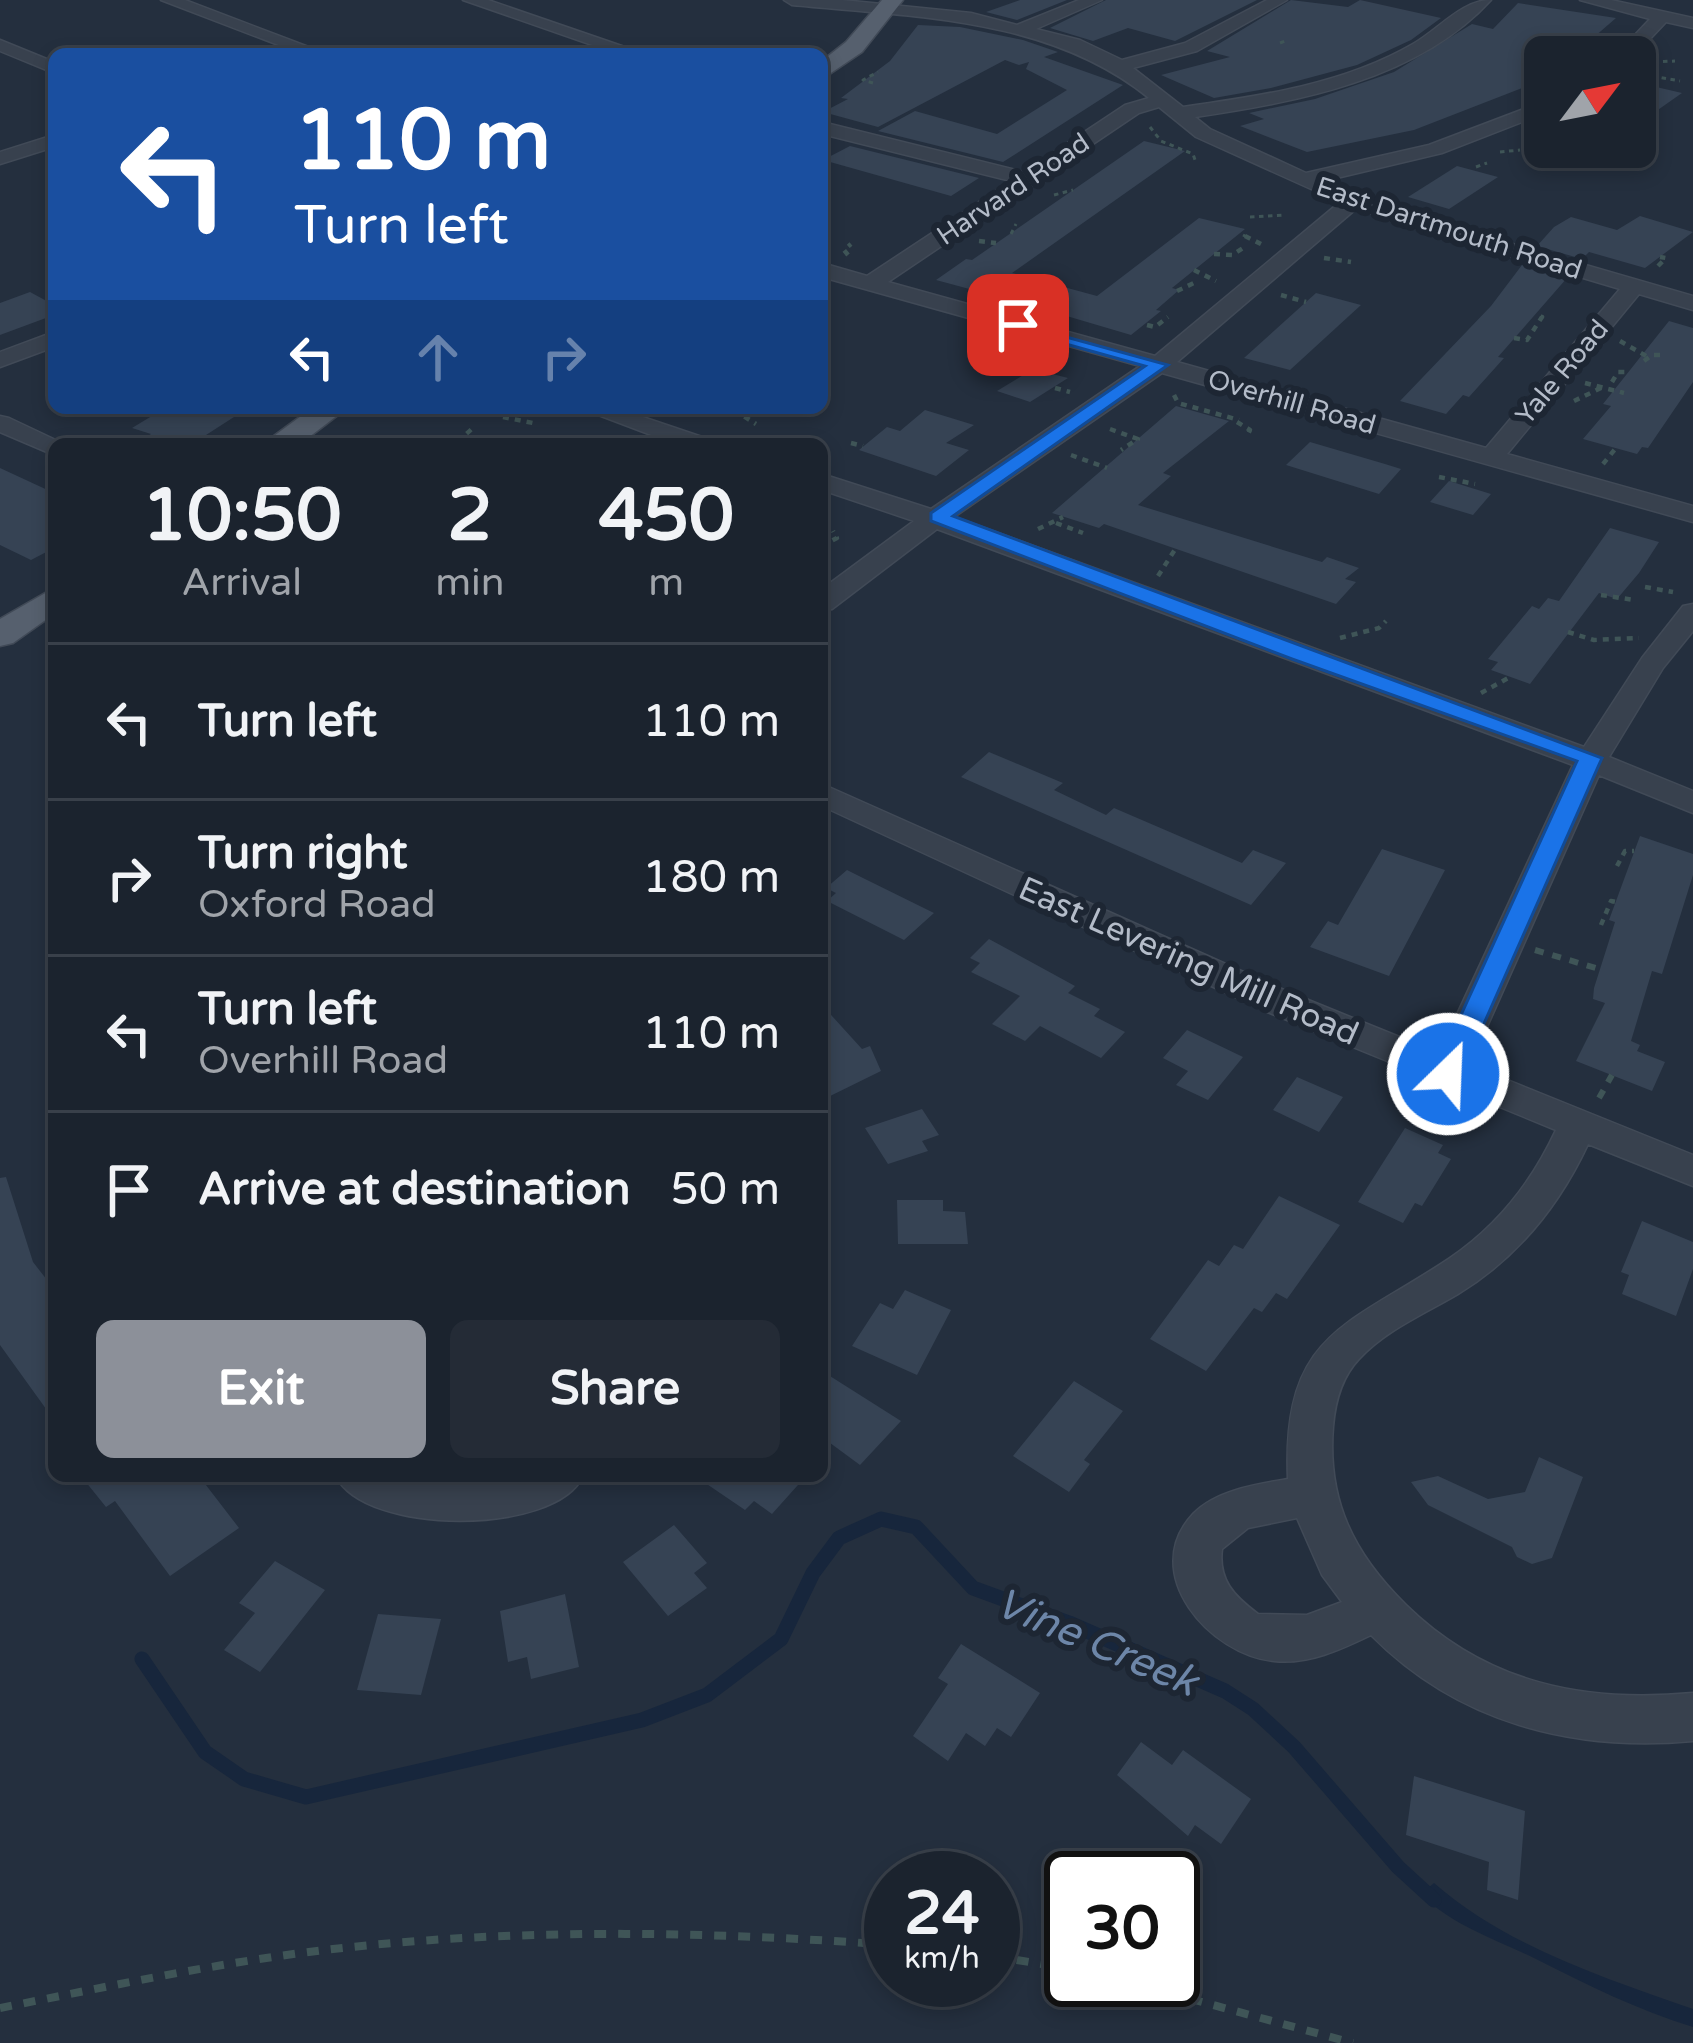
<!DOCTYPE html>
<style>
body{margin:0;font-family:"Varela Round",sans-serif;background:#242b36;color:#f1f3f6;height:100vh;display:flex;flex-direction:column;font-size:45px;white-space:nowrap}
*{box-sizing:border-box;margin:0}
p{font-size:39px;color:#a0a4aa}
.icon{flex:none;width:66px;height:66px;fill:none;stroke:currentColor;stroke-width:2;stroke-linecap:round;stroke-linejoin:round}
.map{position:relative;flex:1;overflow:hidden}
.sheet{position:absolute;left:48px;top:438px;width:780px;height:1044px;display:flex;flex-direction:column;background:#1b232e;border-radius:18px;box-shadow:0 6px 18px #0003,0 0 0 3px #39404a}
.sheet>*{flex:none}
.banner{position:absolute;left:48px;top:48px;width:780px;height:366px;border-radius:18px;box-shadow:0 6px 18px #0003,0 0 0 3px #39404a;background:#1a4fa0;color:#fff;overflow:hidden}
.needle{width:78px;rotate:58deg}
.controls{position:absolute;left:1524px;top:36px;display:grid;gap:24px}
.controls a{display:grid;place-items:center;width:132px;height:132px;border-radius:18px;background:#1b232e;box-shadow:0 6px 18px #0003,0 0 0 3px #39404a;font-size:60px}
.speed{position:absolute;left:864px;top:1851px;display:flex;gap:24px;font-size:60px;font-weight:700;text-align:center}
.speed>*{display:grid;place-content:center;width:156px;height:156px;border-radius:50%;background:#1b232e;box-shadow:0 6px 18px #0003,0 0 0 3px #39404a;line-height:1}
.speed small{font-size:30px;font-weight:400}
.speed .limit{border:6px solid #111;border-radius:18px;background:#fff;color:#111}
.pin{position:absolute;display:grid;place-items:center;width:102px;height:102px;color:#fff;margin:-51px;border-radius:24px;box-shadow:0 6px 18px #0006}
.me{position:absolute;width:132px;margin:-66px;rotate:24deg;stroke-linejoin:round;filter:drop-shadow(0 0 9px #0008)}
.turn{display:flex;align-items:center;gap:42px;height:252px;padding:0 48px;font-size:54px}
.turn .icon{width:156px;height:156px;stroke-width:2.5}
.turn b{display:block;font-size:84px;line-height:102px}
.lanes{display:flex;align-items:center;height:114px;padding:0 48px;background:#0003;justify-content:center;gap:60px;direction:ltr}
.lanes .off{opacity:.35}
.eta{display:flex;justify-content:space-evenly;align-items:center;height:204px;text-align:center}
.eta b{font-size:72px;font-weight:700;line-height:84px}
.button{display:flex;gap:24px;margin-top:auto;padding:24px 48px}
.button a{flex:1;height:138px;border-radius:18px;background:#8c9099;color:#fff;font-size:48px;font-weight:700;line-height:138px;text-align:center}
.button a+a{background:#242b36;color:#f1f3f6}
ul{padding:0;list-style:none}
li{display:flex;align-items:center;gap:36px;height:156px;padding:0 48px;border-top:3px solid #39404a}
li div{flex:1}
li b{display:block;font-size:45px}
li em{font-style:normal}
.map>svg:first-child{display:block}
.water{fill:#17263c}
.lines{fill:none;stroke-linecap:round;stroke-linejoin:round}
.stream{stroke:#17263c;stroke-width:15}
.building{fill:#364354}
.minor-casing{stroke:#414a57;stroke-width:3}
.major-casing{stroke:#414a57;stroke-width:3}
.path-far3{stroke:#3f5557;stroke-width:3;stroke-dasharray:4.5 4.5;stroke-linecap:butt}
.path-far2{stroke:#3f5557;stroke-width:4.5;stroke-dasharray:6 6;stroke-linecap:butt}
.path-far1{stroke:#3f5557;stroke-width:6;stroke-dasharray:9 9;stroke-linecap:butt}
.path{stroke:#3f5557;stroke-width:8;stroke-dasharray:12 12;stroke-linecap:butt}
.minor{fill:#38414e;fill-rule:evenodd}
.major{fill:#56606e;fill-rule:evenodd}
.route{fill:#1a73e8;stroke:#114b97;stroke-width:3}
.labels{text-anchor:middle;stroke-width:12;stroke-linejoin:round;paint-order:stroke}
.far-street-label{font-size:27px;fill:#b4bcc9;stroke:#1d2633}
.street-label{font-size:33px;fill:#b4bcc9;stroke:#1d2633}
.near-water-label{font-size:42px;font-style:italic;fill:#6d86a8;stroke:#1d2633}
</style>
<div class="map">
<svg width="1693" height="2043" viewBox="0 0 1693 2043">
<rect width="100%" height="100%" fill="#242f3e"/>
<!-- water -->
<path class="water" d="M1434,1883C1506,1946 1604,1978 1693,2009V2027C1637,2010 1588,1985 1536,1959C1489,1936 1462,1930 1420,1895Z"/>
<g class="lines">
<!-- stream -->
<polyline class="stream" points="142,1659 205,1752 244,1779 306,1797 642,1720 707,1695 781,1639 813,1573 839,1538 881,1519 916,1527 973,1588 1069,1623 1225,1691 1253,1709 1294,1747 1398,1867 1434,1900"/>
</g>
<!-- building -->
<g class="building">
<polygon points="1020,0 1067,0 1017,20 986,12"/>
<polygon points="1106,0 1257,0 1175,41 1128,28 1093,41 1050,28"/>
<polygon points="1291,0 1348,7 1360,0 1441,18 1411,40 1357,65 1271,88 1214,98 1161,75 1230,57 1207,51"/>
<polygon points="1518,3 1616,18 1571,57 1545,57 1545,79 1414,130 1307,152 1240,126 1264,119 1249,113 1315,99 1394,72 1472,24 1493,29"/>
<polygon points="918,25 960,27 1023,40 1058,52 1044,57 1123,85 1003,162 878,131 915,111 997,134 1067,90 1026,69 1029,62 1019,65 1005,60 878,127 823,112 848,99 841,98 890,61"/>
<polygon points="1635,82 1682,93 1635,126"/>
<polygon points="1144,141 1185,151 1012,273 1097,296 1199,218 1245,229 1172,288 1179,290 1156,310 1161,311 1131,335 1026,304 1010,281 988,294 936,280 966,259 972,260"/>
<polygon points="850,146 979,178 951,196 823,160"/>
<polygon points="1457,166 1498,177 1449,209 1408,197"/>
<polygon points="1640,216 1693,232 1645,268 1589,252 1582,259 1537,246 1554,227 1571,217 1617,230"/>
<polygon points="1522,265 1567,278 1498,357 1504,358 1469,397 1463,395 1446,414 1400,401 1491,306"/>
<polygon points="30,292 54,305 54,315 0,335 0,303"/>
<polygon points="1316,293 1361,305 1290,370 1244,358"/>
<polygon points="1669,321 1693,328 1693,382 1648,448 1642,447 1637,454 1583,439 1611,406 1603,404"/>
<polygon points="1033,369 1068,378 1030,402 997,391"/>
<polygon points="1176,406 1229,421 1163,473 1171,476 1138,505 1322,562 1327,557 1359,568 1345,579 1356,582 1336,604 1104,524 1099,528 1052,513"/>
<polygon points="165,408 248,408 192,444 135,444 151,434 132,428"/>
<polygon points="925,410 974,425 946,443 969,450 936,476 859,450 887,427 900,431"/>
<polygon points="1310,442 1385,464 1401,469 1379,494 1286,465"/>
<polygon points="0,468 54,493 54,548 31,560 0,545"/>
<polygon points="1449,481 1491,494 1473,515 1430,502"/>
<polygon points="1610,528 1659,542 1639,573 1617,599 1599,593 1530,684 1491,670 1498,662 1488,659 1532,606 1539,609 1548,598 1559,601"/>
<polygon points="989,752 1063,783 1054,790 1106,815 1114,808 1242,863 1253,850 1286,863 1251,905 961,777"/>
<polygon points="1640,836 1693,854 1693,875 1662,974 1652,971 1631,1041 1640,1045 1637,1051 1665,1062 1652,1091 1576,1061 1605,1003 1593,999 1594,988 1615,922 1609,920"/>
<polygon points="1382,849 1445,870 1389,976 1310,947 1328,921 1338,925"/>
<polygon points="847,870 865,879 934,913 904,940 827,901 836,893 826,888"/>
<polygon points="989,939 1075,986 1068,993 1100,1009 1094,1016 1125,1032 1101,1058 1040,1026 1025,1041 992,1024 1020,996 971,972 980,963 970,958"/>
<polygon points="822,1005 862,1049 870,1046 881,1071 822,1100"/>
<polygon points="1187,1030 1243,1057 1208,1100 1176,1085 1188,1071 1163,1058"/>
<polygon points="1297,1077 1343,1097 1319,1132 1273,1110"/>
<polygon points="922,1109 939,1135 922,1141 928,1151 888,1164 865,1128"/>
<polygon points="1405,1128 1443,1145 1438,1153 1451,1159 1422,1206 1415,1203 1403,1223 1358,1202"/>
<polygon points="6,1177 33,1262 54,1289 54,1420 0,1345 0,1178"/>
<polygon points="1279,1196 1340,1225 1287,1299 1276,1293 1262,1312 1254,1308 1206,1371 1150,1339 1208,1260 1219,1266 1234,1245 1243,1249"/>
<polygon points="897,1200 943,1200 943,1211 965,1212 968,1244 898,1244"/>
<polygon points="1642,1221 1693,1242 1693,1269 1676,1316 1622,1294 1629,1275 1621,1272"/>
<polygon points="905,1290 951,1310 917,1375 852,1346 880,1303 893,1309"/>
<polygon points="822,1371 901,1421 860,1465 822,1437"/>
<polygon points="1074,1381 1123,1411 1084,1460 1090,1464 1069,1492 1013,1456"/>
<polygon points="1539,1457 1583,1477 1552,1558 1532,1564 1517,1557 1512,1547 1428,1505 1411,1482 1438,1476 1488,1499 1525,1492"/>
<polygon points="81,1476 199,1476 239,1528 170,1576 115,1501 106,1507"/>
<polygon points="695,1476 806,1476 772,1514 754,1501 745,1510"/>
<polygon points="674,1525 707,1563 694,1573 707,1588 668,1616 623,1562"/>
<polygon points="275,1561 325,1590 260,1672 224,1650 255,1613 239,1603"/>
<polygon points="565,1594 579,1667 531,1679 527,1657 508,1662 500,1611"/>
<polygon points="378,1614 441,1619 421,1695 357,1690"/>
<polygon points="961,1644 1040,1693 1011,1737 997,1728 985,1746 966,1733 948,1761 913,1736 948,1684 938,1678"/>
<polygon points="1141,1742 1172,1765 1183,1750 1251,1799 1221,1844 1195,1825 1188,1836 1117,1775"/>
<polygon points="1414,1776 1525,1811 1518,1900 1487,1890 1489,1862 1406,1835"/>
</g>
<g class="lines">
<defs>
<g id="minor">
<polygon points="161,0 185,0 327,54 302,54"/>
<polygon points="463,0 488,0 645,54 618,54"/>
<path d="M784,0H842L971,13L1017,25L1079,0H1102L1036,29L1080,40L1122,60L1185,43L1267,0H1287L1197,51L1133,68L1183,107C1261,96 1344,84 1413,44C1439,29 1462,0 1491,0C1418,80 1297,102 1195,117L1210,129L1306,173L1429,145L1545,101V113L1442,153L1324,181L1399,211L1693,296V310L1639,294L1507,454L1693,506V522L1162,373L954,517L1584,747L1642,658L1683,606L1693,604V631L1663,668L1609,757L1693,791V813L1599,775L1470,1065L1693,1155V1186L1588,1144C1559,1206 1517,1258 1458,1294C1424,1314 1386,1330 1359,1359C1341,1378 1335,1402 1333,1427C1327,1501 1354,1554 1406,1605C1487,1684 1584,1703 1693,1693V1741C1573,1752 1458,1723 1371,1635C1342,1649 1308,1665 1274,1661C1210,1655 1138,1573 1193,1514C1216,1490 1258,1484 1288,1479C1282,1332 1347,1327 1450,1258C1497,1226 1532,1182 1556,1130L1265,1011L822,806V784L1291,993L1439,1053L1573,765L937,529L832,609L822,611V589L914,521L822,490V474L931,509L1140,366L822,277V263L867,276L1011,181L822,134V122L1024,172L1125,105L1149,98C1049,17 915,17 792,5ZM1159,107L1196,137L1340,202L1155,356L888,282L1139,113ZM1357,208L1385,219L1620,289L1486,448L1177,362ZM1297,1518L1322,1575L1342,1602L1307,1615L1258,1614C1234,1596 1218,1580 1222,1549L1248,1528Z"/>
<polygon points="1580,0 1611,0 1693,18 1693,28 1666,22 1633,57 1614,57 1650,19"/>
<polygon points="0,40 54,62 54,73 0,51"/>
<polygon points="54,135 54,147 0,164 0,152"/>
<polygon points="54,332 54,347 0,367 0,352"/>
<polygon points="580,408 616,408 708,439 711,444 675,444"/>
<polygon points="0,416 9,418 64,444 54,444 54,455 0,432"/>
<path d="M336,1476L460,1482L583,1476C555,1536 364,1535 336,1476Z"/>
</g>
<g id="major">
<polygon points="882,0 903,0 862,52 822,79 822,61 846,42"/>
<polygon points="312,408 347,408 300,444 263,444"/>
<polygon points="54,588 54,614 13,643 0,646 0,619"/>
</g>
</defs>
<!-- minor casing -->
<use href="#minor" class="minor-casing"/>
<!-- major casing -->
<use href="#major" class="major-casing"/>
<!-- path-far3 -->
<g class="path-far3">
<polyline points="1280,43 1285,41"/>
<polyline points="1654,62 1675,61"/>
<polyline points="1635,73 1680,81"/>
<polyline points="1536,78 1545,80"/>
<polyline points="873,83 863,80 878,72"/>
<polyline points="1150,127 1161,141 1193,154 1195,160"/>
<polyline points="1500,152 1520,150"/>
<polyline points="1476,167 1487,163"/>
<polyline points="1054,195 1073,190"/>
<polyline points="1250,217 1284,215"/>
<polyline points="1011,234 1016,224"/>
<polyline points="1243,235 1251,239"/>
</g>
<!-- path-far2 -->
<g class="path-far2">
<polyline points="1245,236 1261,244"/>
<polyline points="979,241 996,243"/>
<polyline points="1214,254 1232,255 1243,248"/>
<polyline points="848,255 844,250 851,244"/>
<polyline points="1324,258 1351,262"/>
<polyline points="1658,266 1666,258 1660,257"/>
<polyline points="1194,270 1216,281"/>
<polyline points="1177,291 1194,283"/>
<polyline points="1281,295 1306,302"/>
<polyline points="1147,325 1155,327 1168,317"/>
<polyline points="1514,338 1527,340 1542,317 1536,316"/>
<polyline points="1620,341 1648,357"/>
<polyline points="1644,361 1652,355 1666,355"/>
<polyline points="1612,382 1618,372 1628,372"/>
<polyline points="1585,383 1624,393"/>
<polyline points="1055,388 1070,392"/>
<polyline points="1174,395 1178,403 1239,420"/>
<polyline points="1574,401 1603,387"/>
<polyline points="748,408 742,415 756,424"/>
<polyline points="503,417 533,423"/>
<polyline points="1237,422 1250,430 1248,434"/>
<polyline points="1110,429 1138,439 1121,450"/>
<polyline points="560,438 581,444"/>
<polyline points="851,443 863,446"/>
<polyline points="469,444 465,435 473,428"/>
<polyline points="1071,455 1107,468"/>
<polyline points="1603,464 1616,448"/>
<polyline points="1439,477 1475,484"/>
<polyline points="1056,523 1083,533"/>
<polyline points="1038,529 1063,517"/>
<polyline points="822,546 837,538 833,531"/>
<polyline points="1158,576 1176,548"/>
<polyline points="1645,587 1673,592"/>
<polyline points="1601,595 1634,600"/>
<polyline points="1568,632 1594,640 1639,638"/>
<polyline points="1340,638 1379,628 1386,621"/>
<polyline points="1481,693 1510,677"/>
<polyline points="1617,866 1625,851 1634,851"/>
<polyline points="1601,925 1611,901 1616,902"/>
</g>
<!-- path-far1 -->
<g class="path-far1">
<polyline points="1535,950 1599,969"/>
<polyline points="1599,1098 1612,1075"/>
</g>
<!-- path -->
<g class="path">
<polyline points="993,1956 1071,1969"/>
<polyline points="1121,1980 1353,2043"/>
<path d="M0,2008C111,1986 221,1962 333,1949C519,1928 705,1931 891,1945"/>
</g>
<!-- minor -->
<use href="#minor" class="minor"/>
<!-- major -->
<use href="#major" class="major"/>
</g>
<!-- route -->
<polygon class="route" points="1012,322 1168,365 953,516 1602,758 1458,1082 1438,1082 1434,1074 1577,761 1292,659 931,521 931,513 1145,366 1012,329"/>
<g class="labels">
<!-- far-street labels -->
<g class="far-street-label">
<text transform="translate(1013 189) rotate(-34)" y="9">Harvard Road</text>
<text transform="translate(1449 228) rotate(18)" y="9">East Dartmouth Road</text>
<text transform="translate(1562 372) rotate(-50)" y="9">Yale Road</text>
<text transform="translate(1292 402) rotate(16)" y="9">Overhill Road</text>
</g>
<!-- street labels -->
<g class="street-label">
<text transform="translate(1189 960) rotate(24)" y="12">East Levering Mill Road</text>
</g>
<!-- near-water labels -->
<g class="near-water-label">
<text transform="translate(1097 1641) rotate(23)" y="15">Vine Creek</text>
</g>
</g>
</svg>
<div class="controls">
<a><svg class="needle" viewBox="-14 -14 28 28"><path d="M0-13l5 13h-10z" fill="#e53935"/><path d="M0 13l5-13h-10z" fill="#a0a4aa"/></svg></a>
</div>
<div class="speed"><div>24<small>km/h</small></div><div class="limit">30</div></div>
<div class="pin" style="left:1018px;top:325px;background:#d93025"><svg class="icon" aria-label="arrive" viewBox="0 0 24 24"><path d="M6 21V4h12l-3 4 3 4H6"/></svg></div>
<svg class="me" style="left:1448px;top:1074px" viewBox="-20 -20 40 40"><circle r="17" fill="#1a73e8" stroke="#fff" stroke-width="3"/><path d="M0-11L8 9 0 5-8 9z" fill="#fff"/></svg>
<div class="banner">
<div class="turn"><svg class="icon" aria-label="left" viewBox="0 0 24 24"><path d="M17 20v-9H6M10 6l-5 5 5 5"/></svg><div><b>110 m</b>Turn left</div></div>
<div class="lanes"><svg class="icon" aria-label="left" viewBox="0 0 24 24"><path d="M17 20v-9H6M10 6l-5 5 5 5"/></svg><svg class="icon off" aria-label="ahead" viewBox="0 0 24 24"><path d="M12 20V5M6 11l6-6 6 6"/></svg><svg class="icon off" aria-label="right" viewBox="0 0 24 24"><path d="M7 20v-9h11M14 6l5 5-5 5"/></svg></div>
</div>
<section class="sheet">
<div class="eta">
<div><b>10:50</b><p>Arrival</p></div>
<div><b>2</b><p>min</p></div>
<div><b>450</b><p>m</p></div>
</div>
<ul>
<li><svg class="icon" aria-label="left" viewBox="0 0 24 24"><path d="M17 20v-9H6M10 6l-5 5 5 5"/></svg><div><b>Turn left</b></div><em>110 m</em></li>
<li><svg class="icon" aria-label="right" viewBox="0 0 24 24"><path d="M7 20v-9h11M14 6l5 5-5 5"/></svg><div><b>Turn right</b><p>Oxford Road</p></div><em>180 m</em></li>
<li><svg class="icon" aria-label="left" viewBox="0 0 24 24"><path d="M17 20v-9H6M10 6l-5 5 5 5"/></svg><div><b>Turn left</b><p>Overhill Road</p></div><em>110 m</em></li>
<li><svg class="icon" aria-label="arrive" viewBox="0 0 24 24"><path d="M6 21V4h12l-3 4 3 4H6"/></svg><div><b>Arrive at destination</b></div><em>50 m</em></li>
</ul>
<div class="button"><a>Exit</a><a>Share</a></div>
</section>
</div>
